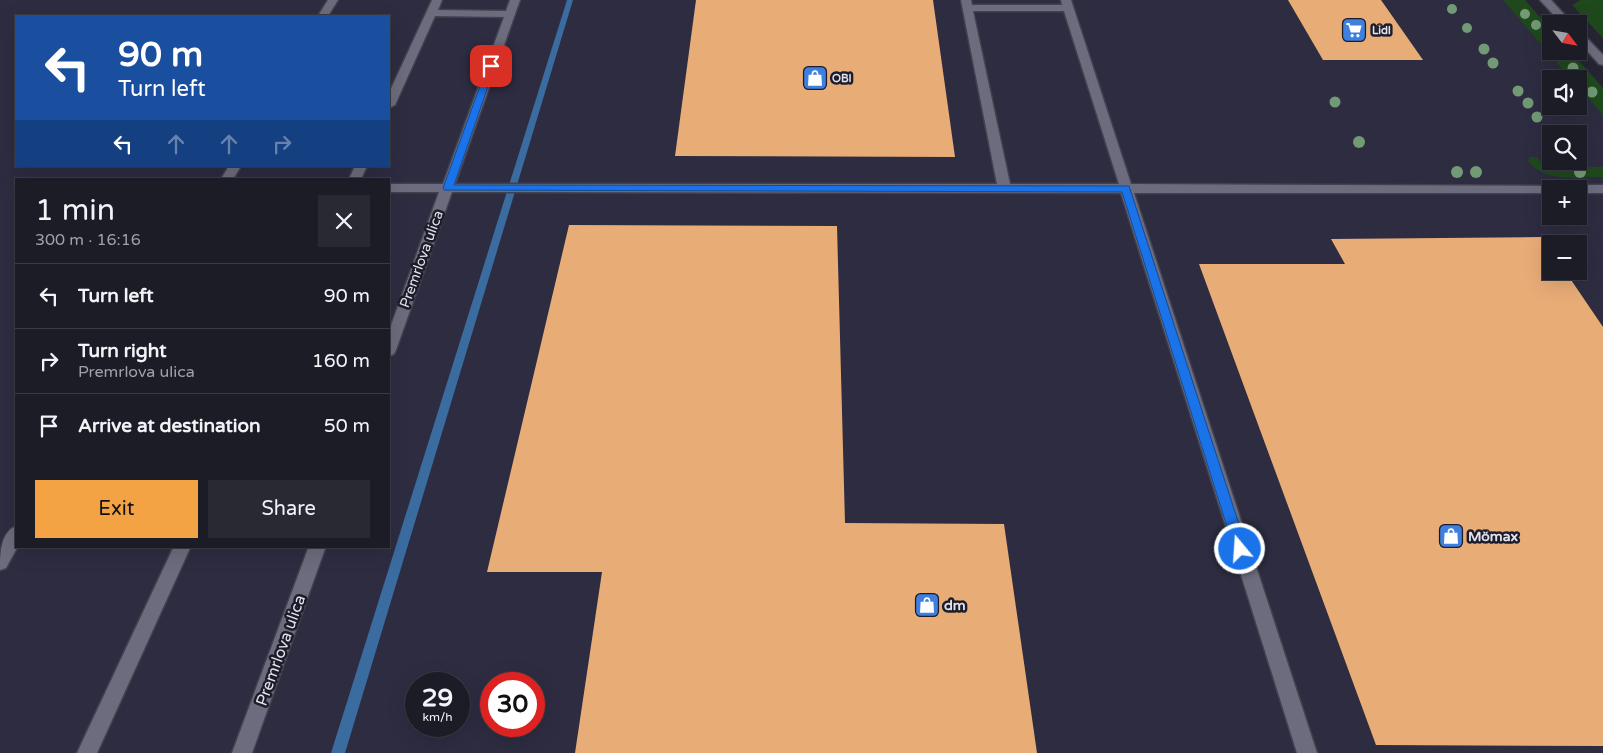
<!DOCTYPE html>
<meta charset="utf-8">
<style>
body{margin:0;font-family:"Varela Round",sans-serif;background:#292933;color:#f1f3f6;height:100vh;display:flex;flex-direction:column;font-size:19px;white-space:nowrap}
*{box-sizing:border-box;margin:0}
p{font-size:16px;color:#a0a1a7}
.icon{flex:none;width:28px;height:28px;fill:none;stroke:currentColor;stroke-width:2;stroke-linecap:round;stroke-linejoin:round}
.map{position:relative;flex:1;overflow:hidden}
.panel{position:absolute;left:15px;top:178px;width:375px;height:370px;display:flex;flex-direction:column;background:#1c1c27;border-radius:0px;box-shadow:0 5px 20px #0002,0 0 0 1px #3a3a44}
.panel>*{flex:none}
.hud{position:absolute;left:15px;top:15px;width:375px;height:152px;border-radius:0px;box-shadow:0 5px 20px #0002,0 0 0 1px #3a3a44;background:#1a4fa0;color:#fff;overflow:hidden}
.needle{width:32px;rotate:121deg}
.fabs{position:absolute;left:1542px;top:15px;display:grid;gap:10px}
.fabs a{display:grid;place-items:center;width:45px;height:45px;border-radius:0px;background:#1c1c27;box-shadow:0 5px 20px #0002,0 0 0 1px #3a3a44;font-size:25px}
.speed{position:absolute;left:405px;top:672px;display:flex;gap:10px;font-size:25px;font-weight:700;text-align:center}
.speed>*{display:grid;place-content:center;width:65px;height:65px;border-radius:50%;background:#1c1c27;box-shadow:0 5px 20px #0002,0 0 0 1px #3a3a44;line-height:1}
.speed small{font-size:12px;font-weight:400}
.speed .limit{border:8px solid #d22;background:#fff;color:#111}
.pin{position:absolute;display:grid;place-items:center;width:42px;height:42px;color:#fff;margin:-21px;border-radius:10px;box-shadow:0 2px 8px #0006}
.me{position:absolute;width:55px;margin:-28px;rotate:342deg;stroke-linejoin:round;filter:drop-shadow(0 0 4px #0008)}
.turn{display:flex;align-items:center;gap:18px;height:105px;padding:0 20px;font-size:22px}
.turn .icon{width:65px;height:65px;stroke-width:2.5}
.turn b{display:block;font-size:35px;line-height:42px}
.lanes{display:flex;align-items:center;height:48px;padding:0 20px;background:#0003;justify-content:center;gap:25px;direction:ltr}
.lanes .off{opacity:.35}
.round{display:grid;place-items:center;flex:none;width:52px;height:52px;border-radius:0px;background:#292933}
.summary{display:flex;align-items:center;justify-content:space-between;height:85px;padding:0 20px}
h1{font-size:30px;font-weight:600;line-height:38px}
.action{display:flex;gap:10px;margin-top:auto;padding:10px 20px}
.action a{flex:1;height:58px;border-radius:0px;background:#f4a344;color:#111;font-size:20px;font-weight:600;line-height:58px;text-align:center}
.action a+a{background:#292933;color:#f1f3f6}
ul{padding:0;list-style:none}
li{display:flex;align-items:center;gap:15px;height:65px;padding:0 20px;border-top:1px solid #3a3a44}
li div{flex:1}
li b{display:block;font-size:19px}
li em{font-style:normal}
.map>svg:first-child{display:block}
.built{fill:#2d2c41;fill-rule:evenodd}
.green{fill:#1f491d}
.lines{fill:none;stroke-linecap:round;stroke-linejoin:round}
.stream{fill:#3b6ca0;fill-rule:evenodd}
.building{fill:#e8ac77}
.minor-casing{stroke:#42414e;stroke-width:3}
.minor{fill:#6c6c7e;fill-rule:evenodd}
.tree{fill:#729a75}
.route{fill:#1a73e8;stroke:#114b97}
.labels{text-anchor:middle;stroke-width:5;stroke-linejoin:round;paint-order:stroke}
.far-poi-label{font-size:11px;font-weight:bold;fill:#e3e3ed;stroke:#1c1c2a;text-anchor:start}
.street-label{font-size:14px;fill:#e3e3ed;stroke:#1c1c2a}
.poi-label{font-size:14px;font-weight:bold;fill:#e3e3ed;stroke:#1c1c2a;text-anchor:start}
.near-street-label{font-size:16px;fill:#e3e3ed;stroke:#1c1c2a}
</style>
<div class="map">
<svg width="1603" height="753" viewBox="0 0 1603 753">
<rect width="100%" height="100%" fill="#262534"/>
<!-- built -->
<path class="built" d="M0,0H1525L1551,30V51H1570L1603,88V753H0ZM16,16H389V166H16ZM1551,79H1579V106H1551ZM1551,134H1579V161H1551ZM16,179H389V546H16ZM1551,189H1579V216H1551ZM1551,244H1579V271H1551ZM416,684H459V726H416ZM491,684H534V726H491Z"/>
<!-- green -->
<g class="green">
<polygon points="1503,0 1525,0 1551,30 1551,51 1570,51 1603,88 1603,115 1579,87 1579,79 1571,79"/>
<polygon points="1581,0 1603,0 1603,38 1572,5"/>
<path d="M1530,157H1537L1545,167H1603V177C1579,177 1545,183 1528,161Z"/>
</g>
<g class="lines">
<!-- stream -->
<polygon class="stream" points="567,0 573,0 345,753 331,753"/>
</g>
<!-- building -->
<g class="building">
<polygon points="696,0 933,0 955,157 675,156"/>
<polygon points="1288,0 1381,0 1423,60 1323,60"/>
<polygon points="569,225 837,226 845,523 1004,524 1037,753 575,753 602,572 487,572"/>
<polygon points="1541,237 1551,252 1551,271 1565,271 1603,327 1603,746 1376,745 1199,264 1345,264 1331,239"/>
</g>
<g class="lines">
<defs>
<g id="minor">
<polygon points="328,0 338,0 328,16 318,16"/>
<path d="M432,0H442L438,10L506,11L510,0H520L455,184H997L961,0H971L972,5H1062L1061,0H1071L1131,184L1555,186L1557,189H1551V193H1134L1317,753H1297L1121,193L452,192L396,350L394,354L389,356V331L439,192H389V184H443L504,17L435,16L395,105L389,108V93ZM973,11H1064L1119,184H1010Z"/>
<polygon points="1540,0 1551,0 1573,24 1562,24"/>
<polygon points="1579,33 1583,34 1603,55 1603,65 1599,64 1579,42"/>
<polygon points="229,166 241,166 233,179 221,179"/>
<polygon points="355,166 367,166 361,179 349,179"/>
<polygon points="1579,185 1603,185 1603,193 1579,193 1579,189 1573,189"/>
<path d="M16,526V546H18L6,568L0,570C0,555 0,533 16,526Z"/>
<polygon points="174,546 191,546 97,753 77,753"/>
<polygon points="309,546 326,546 252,753 232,753"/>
</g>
</defs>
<!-- minor casing -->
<use href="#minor" class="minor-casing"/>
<!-- minor -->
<use href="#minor" class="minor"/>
</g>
<!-- trees -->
<g class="tree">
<circle cx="1452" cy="9" r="5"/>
<circle cx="1525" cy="14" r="5"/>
<circle cx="1536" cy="25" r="5"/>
<circle cx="1467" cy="28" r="5"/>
<circle cx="1484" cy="49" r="5.5"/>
<circle cx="1493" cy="63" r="5.5"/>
<circle cx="1573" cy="68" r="5.5"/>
<circle cx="1518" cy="91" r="5.5"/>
<circle cx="1592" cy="92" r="5.5"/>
<circle cx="1335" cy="102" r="5.5"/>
<circle cx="1528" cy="103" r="5.5"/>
<circle cx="1537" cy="117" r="5.5"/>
<circle cx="1359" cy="142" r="6"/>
<circle cx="1457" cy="172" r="6"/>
<circle cx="1476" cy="172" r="6"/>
<circle cx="1580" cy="172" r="6"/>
</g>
<!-- route -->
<polygon class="route" points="488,64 495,66 454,185 1129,186 1247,549 1245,553 1240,555 1236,553 1234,549 1122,192 444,190 443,188"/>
<!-- icons -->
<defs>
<symbol id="supermarket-square" viewBox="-11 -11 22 22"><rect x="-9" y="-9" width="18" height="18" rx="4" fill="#3f7fe0" stroke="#1c1c2a"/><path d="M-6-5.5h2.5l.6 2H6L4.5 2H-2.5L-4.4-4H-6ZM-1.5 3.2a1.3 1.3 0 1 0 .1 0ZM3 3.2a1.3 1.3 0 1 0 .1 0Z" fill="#fff"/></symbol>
<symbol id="shop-square" viewBox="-11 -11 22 22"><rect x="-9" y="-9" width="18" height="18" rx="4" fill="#3f7fe0" stroke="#1c1c2a"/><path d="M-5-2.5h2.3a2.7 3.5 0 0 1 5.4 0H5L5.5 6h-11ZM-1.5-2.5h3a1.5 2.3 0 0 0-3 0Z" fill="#fff"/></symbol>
</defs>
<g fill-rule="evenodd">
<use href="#supermarket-square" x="1340" y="16" width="28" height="28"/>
<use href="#shop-square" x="801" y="64" width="28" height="28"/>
<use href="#shop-square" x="1437" y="522" width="28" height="28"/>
<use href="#shop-square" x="913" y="591" width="28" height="28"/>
</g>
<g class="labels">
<!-- far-poi labels -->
<g class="far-poi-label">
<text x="1372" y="34">Lidl</text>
<text x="832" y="82">OBI</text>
</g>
<!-- street labels -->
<g class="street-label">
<text transform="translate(421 259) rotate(-70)" y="5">Premrlova ulica</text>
</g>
<!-- poi labels -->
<g class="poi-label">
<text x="1468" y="541">Mömax</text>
<text x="944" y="610">dm</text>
</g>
<!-- near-street labels -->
<g class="near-street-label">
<text transform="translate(280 650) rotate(-70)" y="6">Premrlova ulica</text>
</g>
</g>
</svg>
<div class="fabs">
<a><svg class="needle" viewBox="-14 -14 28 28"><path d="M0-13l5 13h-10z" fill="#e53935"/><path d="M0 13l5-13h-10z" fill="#a0a1a7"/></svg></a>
<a><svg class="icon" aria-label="sound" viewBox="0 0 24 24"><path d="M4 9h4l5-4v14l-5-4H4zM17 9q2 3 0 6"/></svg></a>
<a><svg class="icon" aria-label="search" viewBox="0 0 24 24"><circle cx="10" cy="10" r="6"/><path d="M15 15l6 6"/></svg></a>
<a>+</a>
<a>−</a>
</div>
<div class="speed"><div>29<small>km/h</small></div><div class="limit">30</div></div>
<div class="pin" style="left:491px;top:66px;background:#d93025"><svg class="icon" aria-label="arrive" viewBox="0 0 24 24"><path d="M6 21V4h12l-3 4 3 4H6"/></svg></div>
<svg class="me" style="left:1240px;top:549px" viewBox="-20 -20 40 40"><circle r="17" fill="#1a73e8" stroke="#fff" stroke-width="3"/><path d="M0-11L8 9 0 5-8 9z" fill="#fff"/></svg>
<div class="hud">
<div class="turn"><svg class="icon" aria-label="left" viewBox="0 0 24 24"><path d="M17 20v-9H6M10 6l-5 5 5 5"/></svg><div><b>90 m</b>Turn left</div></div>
<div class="lanes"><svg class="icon" aria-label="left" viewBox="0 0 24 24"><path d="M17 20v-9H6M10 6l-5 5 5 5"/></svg><svg class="icon off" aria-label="ahead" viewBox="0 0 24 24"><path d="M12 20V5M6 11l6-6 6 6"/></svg><svg class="icon off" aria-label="ahead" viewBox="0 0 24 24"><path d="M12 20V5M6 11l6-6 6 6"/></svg><svg class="icon off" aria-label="right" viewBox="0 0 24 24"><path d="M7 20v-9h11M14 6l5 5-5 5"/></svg></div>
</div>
<section class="panel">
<div class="summary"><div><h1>1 min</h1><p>300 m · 16:16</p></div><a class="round"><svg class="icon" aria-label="close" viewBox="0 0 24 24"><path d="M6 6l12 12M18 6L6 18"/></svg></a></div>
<ul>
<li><svg class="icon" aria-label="left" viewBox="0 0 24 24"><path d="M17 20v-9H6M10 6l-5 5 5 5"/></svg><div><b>Turn left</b></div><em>90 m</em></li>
<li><svg class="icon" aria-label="right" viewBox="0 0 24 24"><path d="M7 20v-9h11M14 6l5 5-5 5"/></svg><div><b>Turn right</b><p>Premrlova ulica</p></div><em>160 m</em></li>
<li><svg class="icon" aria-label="arrive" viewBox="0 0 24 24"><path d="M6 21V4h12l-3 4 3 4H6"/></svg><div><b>Arrive at destination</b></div><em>50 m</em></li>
</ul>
<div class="action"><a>Exit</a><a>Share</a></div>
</section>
</div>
